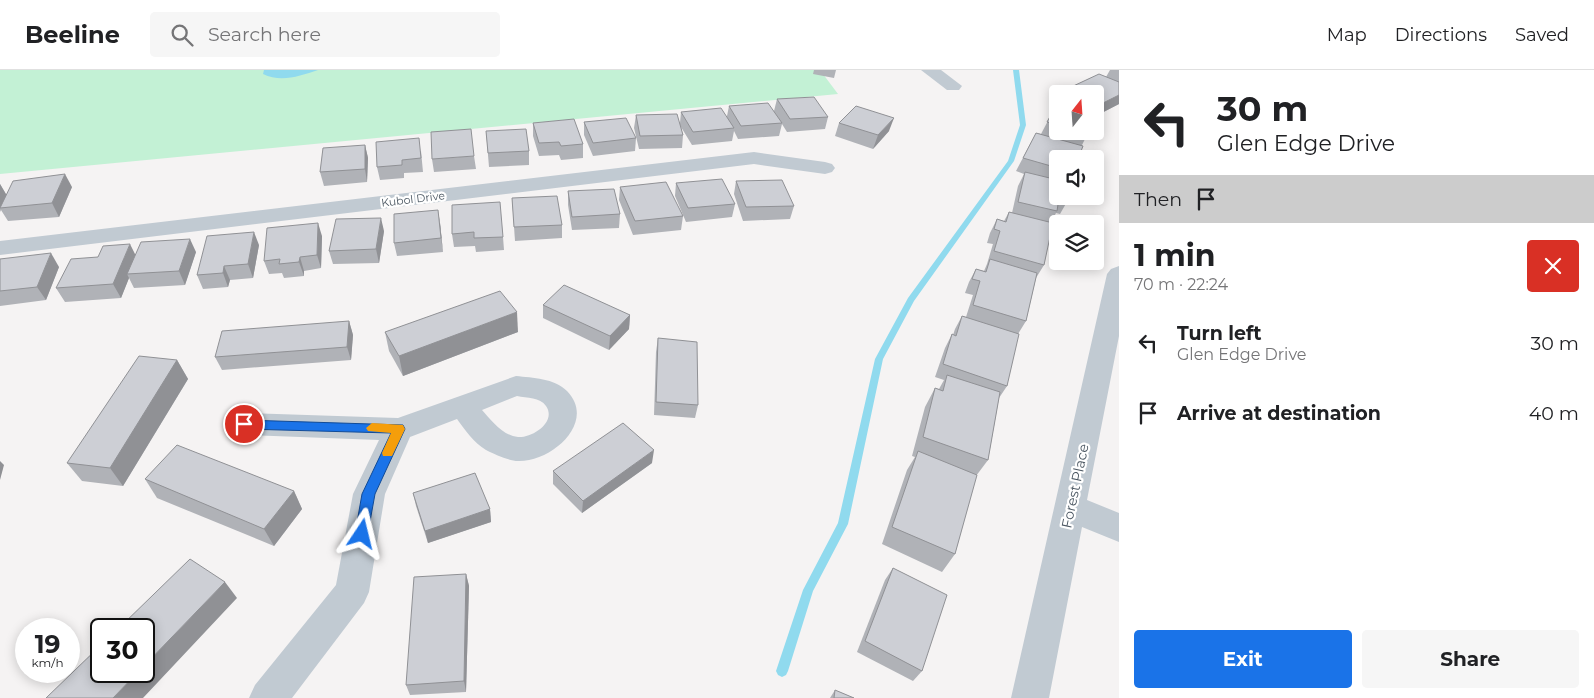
<!DOCTYPE html>
<meta charset="utf-8">
<style>
body{margin:0;font-family:Montserrat,sans-serif;background:#f6f6f6;color:#202124;height:100vh;display:flex;flex-direction:column;font-size:19px;white-space:nowrap}
*{box-sizing:border-box;margin:0}
p{font-size:16px;color:#757577}
.icon{flex:none;width:28px;height:28px;fill:none;stroke:currentColor;stroke-width:2;stroke-linecap:round;stroke-linejoin:round}
.map{position:relative;flex:1;overflow:hidden}
.side{display:flex;flex-direction:column;background:#fff;width:475px}
.side>*{flex:none}
.top-card{background:#fff;color:#202124;overflow:hidden}
.needle{width:32px;rotate:17deg}
.fabs{position:absolute;left:1049px;top:15px;display:grid;gap:10px}
.fabs a{display:grid;place-items:center;width:55px;height:55px;border-radius:5px;background:#fff;box-shadow:0 2px 12px #0003;font-size:25px}
.speed{position:absolute;left:15px;top:548px;display:flex;gap:10px;font-size:25px;font-weight:700;text-align:center}
.speed>*{display:grid;place-content:center;width:65px;height:65px;border-radius:50%;background:#fff;box-shadow:0 2px 12px #0003;line-height:1}
.speed small{font-size:12px;font-weight:400}
.speed .limit{border:2px solid #111;border-radius:8px;background:#fff;color:#111}
.pin{position:absolute;display:grid;place-items:center;width:42px;height:42px;color:#fff;margin:-21px;border:2px solid #fff;border-radius:50%;box-shadow:0 1px 5px #0007}
.me{position:absolute;width:55px;margin:-28px;rotate:10deg;stroke-linejoin:round;filter:drop-shadow(0 0 4px #0008)}
.turn{display:flex;align-items:center;gap:18px;height:105px;padding:0 15px;font-size:22px}
.turn .icon{width:65px;height:65px;stroke-width:2.5}
.turn b{display:block;font-size:35px;line-height:42px}
.then{display:flex;align-items:center;height:48px;padding:0 15px;background:#0003;gap:10px;font-size:19px}
.round{display:grid;place-items:center;flex:none;width:52px;height:52px;border-radius:5px;background:#f6f6f6}
.head{display:flex;align-items:center;justify-content:space-between;height:85px;padding:0 15px}
h1{font-size:30px;font-weight:700;line-height:38px}
.primary-button{display:flex;gap:10px;margin-top:auto;padding:10px 15px}
.primary-button a{flex:1;height:58px;border-radius:5px;background:#1a73e8;color:#fff;font-size:20px;font-weight:700;line-height:58px;text-align:center}
.primary-button a+a{background:#f6f6f6;color:#202124}
ul{padding:0;list-style:none}
li{display:flex;align-items:center;gap:15px;height:70px;padding:0 15px}
li div{flex:1}
li b{display:block;font-size:19px}
li em{font-style:normal}
header{display:flex;align-items:center;gap:30px;box-sizing:border-box;height:70px;padding:0 25px;background:#fff;border-bottom:1px solid #e0e0e0}
header strong{font-size:24px}
nav{display:flex;gap:28px;margin-inline-start:auto;font-size:18px}
.search{width:350px;height:45px;background:#f6f6f6;display:flex;align-items:center;gap:12px;box-sizing:border-box;padding:0 18px;border-radius:5px;color:#757577;font-size:19px}
main{display:flex;flex:1;min-height:0}
.map>svg:first-child{display:block}
.green{fill:#c3f1d5}
.water{fill:#90daee}
.lines{fill:none;stroke-linecap:round;stroke-linejoin:round}
.stream{fill:#90daee;fill-rule:evenodd}
.street{fill:#c1cad2;fill-rule:evenodd}
.wall{fill:#b0b2b7}
.shaded-wall{fill:#909195}
.building{fill:#cdcfd5;stroke:#909195}
.route{fill:#1a73e8;stroke:#114b97}
.slow{fill:#f59e0b}
.labels{text-anchor:middle;stroke-width:4.5;stroke-linejoin:round;paint-order:stroke}
.far-street-label{font-size:11px;fill:#4a5661;stroke:#fff}
.street-label{font-size:14px;fill:#4a5661;stroke:#fff}
</style>
<header>
<strong>Beeline</strong>
<div class="search"><svg class="icon" aria-label="search" viewBox="0 0 24 24"><circle cx="10" cy="10" r="6"/><path d="M15 15l6 6"/></svg>Search here</div>
<nav><a>Map</a><a>Directions</a><a>Saved</a></nav>
</header>
<main>
<div class="map">
<svg width="1119" height="628" viewBox="0 0 1119 628">
<rect width="100%" height="100%" fill="#f5f3f3"/>
<!-- green -->
<polygon class="green" points="0,0 820,0 838,24 0,104"/>
<!-- water -->
<path class="water" d="M264,0H318C300,6 281,13 263,4Z"/>
<g class="lines">
<!-- stream -->
<polygon class="stream" points="1013,0 1019,0 1026,55 1014,91 914,231 883,289 848,454 813,521 788,601 786,605 782,607 778,605 776,601 803,520 838,453 875,289 908,228 1008,91 1020,55"/>
<!-- street -->
<g class="street">
<polygon points="921,0 941,0 962,16 959,20 947,20"/>
<polygon points="754,82 825,92 832,94 835,98 832,102 825,104 754,94 0,185 0,171"/>
<polygon points="1119,196 1119,266 1087,430 1119,443 1119,472 1082,457 1049,628 1011,628 1107,204 1111,199"/>
<path d="M516,306C533,308 554,308 567,321C597,352 552,392 518,391C509,391 494,384 486,380C474,373 465,360 457,349L410,367L385,424L369,522L364,533L292,628H249L255,615L336,515L353,424L379,370L244,365L234,362L230,354L234,346L244,343L398,348ZM517,326C527,328 540,327 546,336C557,352 532,368 518,367C503,366 491,350 482,340Z"/>
</g>
</g>
<!-- wall -->
<g class="wall">
<polygon points="814,0 836,0 834,8 813,4"/>
<polygon points="1110,0 1119,0 1119,34 1097,45 1095,49 1095,24 1066,24 1069,18 1106,7"/>
<polygon points="777,29 828,47 825,59 787,62 782,54 779,66 738,69 734,61 732,71 692,75 681,57 683,65 682,78 639,79 634,58 636,45 680,53 681,42 727,46 729,36 774,41"/>
<polygon points="1058,32 1058,61 1089,61 1082,75 1058,89 1058,126 1068,130 1060,144 1056,143 1051,153 1044,195 1036,208 1026,251 1018,264 1007,316 999,328 988,390 976,406 955,484 942,502 882,474 907,400 915,387 912,386 925,337 935,318 939,319 944,310 935,307 945,278 952,264 953,265 955,259 962,246 966,247 973,225 965,223 969,212 976,199 984,201 987,194 993,174 987,173 990,163 997,149 1004,151 1009,142 1012,143 1018,116 1024,104 1016,101 1036,63 1041,64"/>
<polygon points="584,52 636,68 635,81 593,86 584,65"/>
<polygon points="533,53 583,74 583,88 561,90 559,85 539,86 533,66"/>
<polygon points="839,53 889,61 873,79 835,66"/>
<polygon points="486,61 529,81 529,95 489,97"/>
<polygon points="365,75 368,88 367,112 324,116 320,102"/>
<polygon points="421,81 423,102 404,103 404,108 380,110 377,97"/>
<polygon points="474,86 476,99 434,102 432,89"/>
<polygon points="736,111 794,136 790,149 743,151 734,124"/>
<polygon points="676,113 735,134 732,147 686,152 675,126"/>
<polygon points="0,114 6,124 72,117 59,147 8,151 1,140 0,142"/>
<polygon points="620,117 683,146 681,160 633,165 619,130"/>
<polygon points="568,121 620,144 619,158 572,160 568,135"/>
<polygon points="512,128 562,155 562,168 515,171"/>
<polygon points="452,135 503,167 504,180 476,182 475,176 454,177 452,164"/>
<polygon points="440,153 443,182 397,186 394,173"/>
<polygon points="384,161 379,193 333,194 329,181"/>
<polygon points="322,166 321,198 304,201 304,206 284,208 282,203 269,204 264,191"/>
<polygon points="259,175 253,208 230,210 228,217 203,219 197,205"/>
<polygon points="196,182 185,215 134,218 129,208 121,228 65,232 56,218 136,184"/>
<polygon points="0,189 59,197 46,230 0,236"/>
<polygon points="543,235 630,245 629,259 609,280 543,248"/>
<polygon points="349,251 353,265 351,290 222,300 215,287"/>
<polygon points="385,262 518,262 403,306 389,281"/>
<polygon points="658,268 698,335 695,348 654,345 656,282"/>
<polygon points="177,290 188,309 123,416 82,411 67,393"/>
<polygon points="652,393 582,443 553,414 553,401"/>
<polygon points="145,409 294,421 302,439 274,476 157,428"/>
<polygon points="413,423 490,439 491,452 428,473 416,436"/>
<polygon points="893,498 922,601 913,611 857,582 885,510"/>
<polygon points="466,504 469,516 466,622 410,625 406,615"/>
<polygon points="835,620 854,628 830,628"/>
</g>
<!-- shaded-wall -->
<g class="shaded-wall">
<polygon points="1119,25 1119,34 1096,46 1103,33"/>
<polygon points="894,48 889,61 873,79 878,65"/>
<polygon points="365,75 368,88 367,112 365,99"/>
<polygon points="65,104 72,117 59,147 52,133"/>
<polygon points="0,114 7,126 0,138"/>
<polygon points="438,140 440,153 443,182 441,168"/>
<polygon points="381,148 384,161 379,193 376,179"/>
<polygon points="318,153 322,166 321,198 317,185"/>
<polygon points="254,162 259,175 253,208 248,194"/>
<polygon points="190,169 196,182 185,215 179,201"/>
<polygon points="130,174 137,188 127,204 129,208 121,228 113,214"/>
<polygon points="51,183 59,197 46,230 37,217"/>
<polygon points="300,187 304,201 304,206 299,192"/>
<polygon points="224,196 230,210 228,217 223,203"/>
<polygon points="517,242 518,262 403,306 399,286"/>
<polygon points="630,245 629,259 609,280 610,266"/>
<polygon points="349,251 353,265 351,290 347,277"/>
<polygon points="177,290 188,309 123,416 110,398"/>
<polygon points="654,380 652,393 582,443 583,431"/>
<polygon points="0,391 4,395 0,410"/>
<polygon points="294,421 302,439 274,476 264,459"/>
<polygon points="490,439 491,452 428,473 425,461"/>
<polygon points="466,504 469,516 466,622 464,611"/>
<polygon points="225,512 237,528 143,628 113,628 139,601 144,601 144,596"/>
</g>
<!-- building -->
<g class="building">
<polygon points="1099,4 1119,12 1119,25 1103,33 1095,30 1095,24 1081,24 1069,18"/>
<polygon points="814,27 828,47 790,49 777,29"/>
<polygon points="1058,32 1058,55 1047,52"/>
<polygon points="768,33 782,53 741,56 729,36"/>
<polygon points="856,36 894,48 878,65 839,53"/>
<polygon points="721,38 734,58 693,62 681,42"/>
<polygon points="1095,40 1099,41 1095,49"/>
<polygon points="677,44 683,65 640,66 636,45"/>
<polygon points="626,48 636,68 593,73 584,52"/>
<polygon points="574,49 583,74 561,76 559,72 539,73 533,53"/>
<polygon points="471,59 474,86 432,89 431,62"/>
<polygon points="526,59 529,81 488,83 486,61"/>
<polygon points="1081,61 1089,61 1088,63"/>
<polygon points="1036,63 1083,76 1078,89 1058,89 1058,98 1023,88"/>
<polygon points="419,68 421,88 402,90 402,95 377,97 376,72"/>
<polygon points="365,75 365,99 320,102 323,78"/>
<polygon points="1025,102 1058,110 1058,126 1069,126 1068,130 1059,128 1057,141 1018,132"/>
<polygon points="65,104 52,133 0,138 13,111"/>
<polygon points="722,109 735,134 688,138 676,113"/>
<polygon points="782,110 794,136 746,137 736,111"/>
<polygon points="666,112 683,146 635,151 620,117"/>
<polygon points="614,119 620,144 572,147 568,121"/>
<polygon points="557,126 562,155 514,157 512,128"/>
<polygon points="500,132 503,167 474,168 474,162 452,164 452,135"/>
<polygon points="438,140 441,168 394,173 394,144"/>
<polygon points="1009,142 1053,153 1044,195 994,181 1000,161 994,159 997,149 1006,152"/>
<polygon points="381,148 376,179 329,181 336,149"/>
<polygon points="318,153 317,185 300,187 299,192 279,194 280,189 264,191 267,158"/>
<polygon points="254,162 248,194 224,196 223,203 197,205 207,166"/>
<polygon points="190,169 179,201 127,204 141,172"/>
<polygon points="130,174 113,214 56,218 71,189 98,187 103,176"/>
<polygon points="51,183 37,217 0,221 0,189"/>
<polygon points="990,189 1037,203 1026,251 973,235 980,211 972,209 976,199 986,202"/>
<polygon points="564,215 630,245 610,266 543,235"/>
<polygon points="500,221 517,242 399,286 385,262"/>
<polygon points="962,246 1019,264 1007,316 943,294 952,264 956,266"/>
<polygon points="349,251 347,277 215,287 222,261"/>
<polygon points="658,268 697,272 698,335 656,332"/>
<polygon points="139,286 177,290 110,398 67,393"/>
<polygon points="947,305 1000,322 988,390 923,367 935,318 943,321"/>
<polygon points="623,353 654,380 583,431 553,401"/>
<polygon points="177,375 294,421 264,459 145,409"/>
<polygon points="918,381 977,405 955,484 892,457"/>
<polygon points="475,403 490,439 425,461 413,423"/>
<polygon points="190,489 225,512 144,596 144,559 118,559"/>
<polygon points="893,498 947,525 922,601 865,571"/>
<polygon points="466,504 464,611 406,615 414,507"/>
<polygon points="101,575 101,601 139,601 113,628 46,628"/>
<polygon points="835,620 854,628 834,628"/>
</g>
<!-- route -->
<polygon class="route" points="244,350 403,355 405,359 375,424 367,468 357,468 355,464 362,424 391,363 244,359 238,354"/>
<!-- slow -->
<polygon class="slow" points="372,353 403,355 405,359 392,386 383,386 382,383 391,363 368,361 366,358"/>
<g class="labels">
<!-- far-street labels -->
<g class="far-street-label">
<text transform="translate(413 129) rotate(-7)" y="4">Kubol Drive</text>
</g>
<!-- street labels -->
<g class="street-label">
<text transform="translate(1075 416) rotate(-78)" y="5">Forest Place</text>
</g>
</g>
</svg>
<div class="fabs">
<a><svg class="needle" viewBox="-14 -14 28 28"><path d="M0-13l5 13h-10z" fill="#e53935"/><path d="M0 13l5-13h-10z" fill="#757577"/></svg></a>
<a><svg class="icon" aria-label="sound" viewBox="0 0 24 24"><path d="M4 9h4l5-4v14l-5-4H4zM17 9q2 3 0 6"/></svg></a>
<a><svg class="icon" aria-label="layers" viewBox="0 0 24 24"><path d="M12 4l9 5-9 5-9-5zM3 14l9 5 9-5"/></svg></a>
</div>
<div class="speed"><div>19<small>km/h</small></div><div class="limit">30</div></div>
<div class="pin" style="left:244px;top:354px;background:#d93025"><svg class="icon" aria-label="arrive" viewBox="0 0 24 24"><path d="M6 21V4h12l-3 4 3 4H6"/></svg></div>
<svg class="me" style="left:362px;top:464px" viewBox="-20 -20 40 40"><path d="M0-17L14 15 0 8-14 15z" fill="#1a73e8" stroke="#fff" stroke-width="4"/></svg>
</div>
<section class="side">
<div class="top-card">
<div class="turn"><svg class="icon" aria-label="left" viewBox="0 0 24 24"><path d="M17 20v-9H6M10 6l-5 5 5 5"/></svg><div><b>30 m</b>Glen Edge Drive</div></div>
<div class="then">Then<svg class="icon" aria-label="arrive" viewBox="0 0 24 24"><path d="M6 21V4h12l-3 4 3 4H6"/></svg></div>
</div>
<div class="head"><div><h1>1 min</h1><p>70 m · 22:24</p></div><a class="round" style="background:#d93025;color:#fff"><svg class="icon" aria-label="close" viewBox="0 0 24 24"><path d="M6 6l12 12M18 6L6 18"/></svg></a></div>
<ul>
<li><svg class="icon" aria-label="left" viewBox="0 0 24 24"><path d="M17 20v-9H6M10 6l-5 5 5 5"/></svg><div><b>Turn left</b><p>Glen Edge Drive</p></div><em>30 m</em></li>
<li><svg class="icon" aria-label="arrive" viewBox="0 0 24 24"><path d="M6 21V4h12l-3 4 3 4H6"/></svg><div><b>Arrive at destination</b></div><em>40 m</em></li>
</ul>
<div class="primary-button"><a>Exit</a><a>Share</a></div>
</section>
</main>
